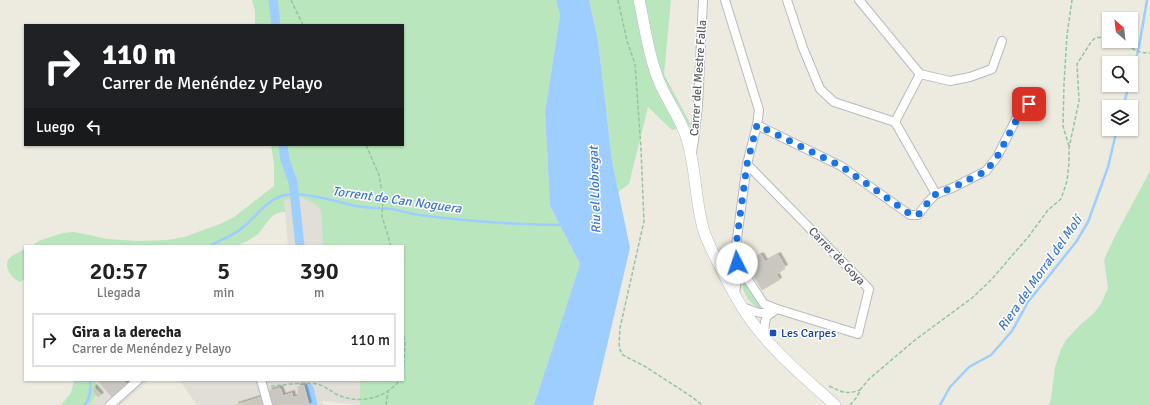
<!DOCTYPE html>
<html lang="es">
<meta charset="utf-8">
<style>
body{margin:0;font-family:Signika,sans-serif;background:#f2f2f2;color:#222;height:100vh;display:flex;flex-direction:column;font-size:15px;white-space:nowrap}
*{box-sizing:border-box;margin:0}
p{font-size:13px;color:#767676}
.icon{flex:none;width:22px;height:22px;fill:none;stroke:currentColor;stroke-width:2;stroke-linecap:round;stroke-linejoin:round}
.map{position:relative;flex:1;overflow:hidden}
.side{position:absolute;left:24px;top:245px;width:380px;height:136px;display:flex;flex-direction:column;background:#fff;border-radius:0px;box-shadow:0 1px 3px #0004}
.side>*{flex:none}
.top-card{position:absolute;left:24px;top:24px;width:380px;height:122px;border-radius:0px;box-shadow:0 1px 3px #0004;background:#202124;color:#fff;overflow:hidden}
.needle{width:26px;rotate:332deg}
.tools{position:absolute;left:1102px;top:12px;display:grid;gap:8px}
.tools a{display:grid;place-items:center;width:36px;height:36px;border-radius:0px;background:#fff;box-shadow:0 1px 3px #0004;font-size:20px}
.pin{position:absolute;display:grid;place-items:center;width:34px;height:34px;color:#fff;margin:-17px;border-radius:8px;box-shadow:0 2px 6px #0006}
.me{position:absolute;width:44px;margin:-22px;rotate:356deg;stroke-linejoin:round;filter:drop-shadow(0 0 3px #0008)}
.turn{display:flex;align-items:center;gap:14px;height:84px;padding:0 12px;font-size:18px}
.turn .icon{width:52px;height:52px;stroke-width:2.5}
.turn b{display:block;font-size:28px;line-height:34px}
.then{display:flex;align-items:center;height:38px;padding:0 12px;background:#0003;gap:8px;font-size:15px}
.eta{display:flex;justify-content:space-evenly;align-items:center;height:68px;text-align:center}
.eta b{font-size:24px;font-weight:600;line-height:28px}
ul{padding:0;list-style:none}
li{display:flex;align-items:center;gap:12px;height:54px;margin:0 8px 6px;padding:0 4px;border:2px solid #e0e0e0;border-radius:0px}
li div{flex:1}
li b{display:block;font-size:15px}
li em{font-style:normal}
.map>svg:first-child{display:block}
.industrial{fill:#e0ded7}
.green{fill:#bae6bd}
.water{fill:#9dceff}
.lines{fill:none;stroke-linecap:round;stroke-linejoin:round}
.stream{stroke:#9dceff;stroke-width:2.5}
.canal{stroke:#9dceff;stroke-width:9}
.building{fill:#c9c7bf;stroke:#d1cdbe;filter:url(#shadow)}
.street-casing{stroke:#b8bac0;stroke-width:10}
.secondary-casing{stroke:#b9bcc3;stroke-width:12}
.path{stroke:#92c5a4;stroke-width:1.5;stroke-dasharray:4 2;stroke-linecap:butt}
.street{stroke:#fff;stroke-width:8}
.secondary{stroke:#fff;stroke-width:11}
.route{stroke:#1a73e8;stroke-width:7;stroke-dasharray:0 12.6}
.transit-dot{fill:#1a4fb4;stroke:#fff;stroke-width:1.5}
.labels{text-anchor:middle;stroke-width:3;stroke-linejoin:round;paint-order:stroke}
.street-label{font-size:12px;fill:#585c62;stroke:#fff}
.transit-label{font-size:12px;fill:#164399;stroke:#fff;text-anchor:start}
.water-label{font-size:13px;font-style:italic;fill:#3b76c8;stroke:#fff}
</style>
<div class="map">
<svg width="1150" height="405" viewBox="0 0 1150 405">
<defs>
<filter id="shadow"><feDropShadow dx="2.5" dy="-2.5" stdDeviation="0" flood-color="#0004"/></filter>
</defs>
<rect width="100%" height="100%" fill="#edebdf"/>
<!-- industrial -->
<g class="industrial">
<polygon points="300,197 315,204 321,210 323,246 288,246 284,200"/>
<polygon points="96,380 149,380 121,405 90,405 98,392"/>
<polygon points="179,380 360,380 360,405 322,401 323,405 197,405"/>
</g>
<!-- green -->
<g class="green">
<path d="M252,0H556L560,15L545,112L550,206L580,264L534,405H360V380H403V246H323L321,210L315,204L300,197L284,200L285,212C270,211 266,227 257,235C251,239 244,242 237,246H31L41,240L63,233L73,232L80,233L108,239L138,241L167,240L184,237L220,224L234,217L274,186V164L271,145H403V25H255V11Z"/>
<polygon points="589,0 671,0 664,74 691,125 672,130 648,107 629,184 618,192 612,161 598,40"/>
<polygon points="1150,171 1150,405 1049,405 1051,398 1055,367 1061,349 1066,340 1079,326 1094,313 1101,304 1108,288 1104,260 1114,238"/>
<path d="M25,249V279L20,282C13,279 4,269 8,260C11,255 20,252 25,249Z"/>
<path d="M741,277L760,303V309C746,301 743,293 741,277Z"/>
<polygon points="74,380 96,380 98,392 90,405 61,405 71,393"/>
</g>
<!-- water -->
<polygon class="water" points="556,0 589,0 598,40 612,161 630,248 593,405 534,405 580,264 550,206 545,112 560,15"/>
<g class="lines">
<!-- stream -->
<g class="stream">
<polyline points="1131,79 1139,47 1147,0"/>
<polyline points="1123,107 1129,85"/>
<path d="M210,246C220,240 233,236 242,228C255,218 265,202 281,196C300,190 337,202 356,206C368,208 381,208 393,209C402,211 410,214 419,215C467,221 515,225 562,225"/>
<path d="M84,405C91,398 91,389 90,380"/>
<polyline points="940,405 950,387 969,367 991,355 1012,331 1028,302 1076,242 1088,222 1108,167 1117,129"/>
</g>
<!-- canal -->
<g class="canal">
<polyline points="273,0 276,25"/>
<polyline points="283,145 285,160 293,182 300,246"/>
<polyline points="309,388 313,405"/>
</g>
</g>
<!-- building -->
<g class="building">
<polygon points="761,255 765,262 778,255 785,267 781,269 782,271 776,274 779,280 762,290 753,275 752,276 745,264"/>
<polygon points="97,380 108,380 119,393 113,398"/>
<polygon points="108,380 116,380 124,388 119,393"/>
<polygon points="116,380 123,380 128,385 124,388"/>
<polygon points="298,386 304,386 309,405 273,405 269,391 280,388 283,396 292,393 293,398 298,396"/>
<polygon points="94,387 101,395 98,397 93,391"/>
<polygon points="262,397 265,405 257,405 255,399"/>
<polygon points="255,399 257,405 250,405 249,401"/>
<polygon points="249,401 250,405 236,405"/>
</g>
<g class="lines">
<defs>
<g id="street">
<polyline points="787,0 803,48 820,89 834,102 895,122"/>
<polyline points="859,0 920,74 950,81 970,77 992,69 1002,41"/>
<polyline points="920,74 895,122 936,194"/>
<polyline points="757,125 841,166 910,215 918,215 929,201 936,194 952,188 986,171 997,157 1017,117 1022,110 1029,104"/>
<polyline points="692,152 694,140 698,106 703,0"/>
<polyline points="737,263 764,304 777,309 858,334 869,289 747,164"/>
<path d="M723,273C732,268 732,263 735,253L747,164L757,125L759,110L725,0"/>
<polyline points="735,294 737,278 737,263"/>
<path d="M743,307C760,314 760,315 777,309"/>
<polyline points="764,338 765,322 767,316 773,312"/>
<polyline points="261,380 268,405"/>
<polyline points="110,405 138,380"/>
</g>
<path id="secondary" d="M639,0C645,26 648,54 658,79C666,100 681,118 687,139C696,168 695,199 703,228C707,241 713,253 719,264C731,290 746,317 765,338C786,363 812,384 835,405"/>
</defs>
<!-- street casing -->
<use href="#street" class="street-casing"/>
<!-- secondary casing -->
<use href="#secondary" class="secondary-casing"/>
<!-- path -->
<g class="path">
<polyline points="291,0 303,25"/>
<polyline points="618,0 627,41 635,64 641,149 644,221 620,328 619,344 620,350 623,355 646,367 692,397 702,405"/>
<path d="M1122,41C1132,49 1137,53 1150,53"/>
<polyline points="366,145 379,175 383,200 382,216 391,246"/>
<polyline points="1069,146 1063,126 1064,84 1067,35 1072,0"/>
<polyline points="403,330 405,344 403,374"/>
<path d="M271,386C286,385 302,382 317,384C325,386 329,390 336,394C358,405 385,399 400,380"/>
<path d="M829,386C842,392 846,395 860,390"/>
<polyline points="386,405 388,392"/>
<polyline points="850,405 856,398 859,393 860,390 869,379 915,340 972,298 991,280 1029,236 1048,210 1061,199 1067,181 1069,163 1069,148 1079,101 1077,64 1091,42 1095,38 1109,36"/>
</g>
<!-- street -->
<use href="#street" class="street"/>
<!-- secondary -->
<use href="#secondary" class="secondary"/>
</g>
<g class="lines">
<!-- route -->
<polyline class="route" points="737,263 735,253 747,164 757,125 841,166 910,214 918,215 929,201 936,194 952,188 986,171 997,157 1018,117 1022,110 1029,104"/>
</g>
<!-- markers -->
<rect class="transit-dot" x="769" y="329" width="8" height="8" rx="2"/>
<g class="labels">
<!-- street labels -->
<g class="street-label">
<text transform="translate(698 78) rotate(-86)" y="4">Carrer del Mestre Falla</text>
<text transform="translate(837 256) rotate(46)" y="4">Carrer de Goya</text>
</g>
<!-- transit labels -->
<g class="transit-label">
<text x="781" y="337">Les Carpes</text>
</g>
<!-- water labels -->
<g class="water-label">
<text transform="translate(594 190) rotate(-92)" y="5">Riu el Llobregat</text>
<text transform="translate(397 199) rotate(8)" y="5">Torrent de Can Noguera</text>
<text transform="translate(1039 273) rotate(-55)" y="5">Riera del Morral del Molí</text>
</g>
</g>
</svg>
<div class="tools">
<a><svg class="needle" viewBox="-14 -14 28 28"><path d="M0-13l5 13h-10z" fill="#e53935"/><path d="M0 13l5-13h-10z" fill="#767676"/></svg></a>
<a><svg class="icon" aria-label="search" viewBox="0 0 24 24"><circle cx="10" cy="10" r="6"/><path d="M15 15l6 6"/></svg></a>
<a><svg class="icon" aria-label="layers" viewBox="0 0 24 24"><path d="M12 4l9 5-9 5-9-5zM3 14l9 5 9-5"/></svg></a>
</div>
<div class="pin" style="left:1029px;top:104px;background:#d93025"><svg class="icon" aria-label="arrive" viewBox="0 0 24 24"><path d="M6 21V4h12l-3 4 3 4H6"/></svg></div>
<svg class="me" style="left:737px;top:263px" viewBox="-20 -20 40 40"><circle r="19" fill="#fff"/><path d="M0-13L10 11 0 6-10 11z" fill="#1a73e8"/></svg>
<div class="top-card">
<div class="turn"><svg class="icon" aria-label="right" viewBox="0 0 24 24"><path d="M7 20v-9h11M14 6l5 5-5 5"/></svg><div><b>110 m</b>Carrer de Menéndez y Pelayo</div></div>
<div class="then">Luego<svg class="icon" aria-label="left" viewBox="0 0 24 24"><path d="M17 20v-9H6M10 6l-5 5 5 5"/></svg></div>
</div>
<section class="side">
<div class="eta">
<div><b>20:57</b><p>Llegada</p></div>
<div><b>5</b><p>min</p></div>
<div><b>390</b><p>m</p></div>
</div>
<ul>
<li><svg class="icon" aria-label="right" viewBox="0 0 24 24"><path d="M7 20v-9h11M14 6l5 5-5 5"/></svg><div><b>Gira a la derecha</b><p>Carrer de Menéndez y Pelayo</p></div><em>110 m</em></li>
</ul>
</section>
</div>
